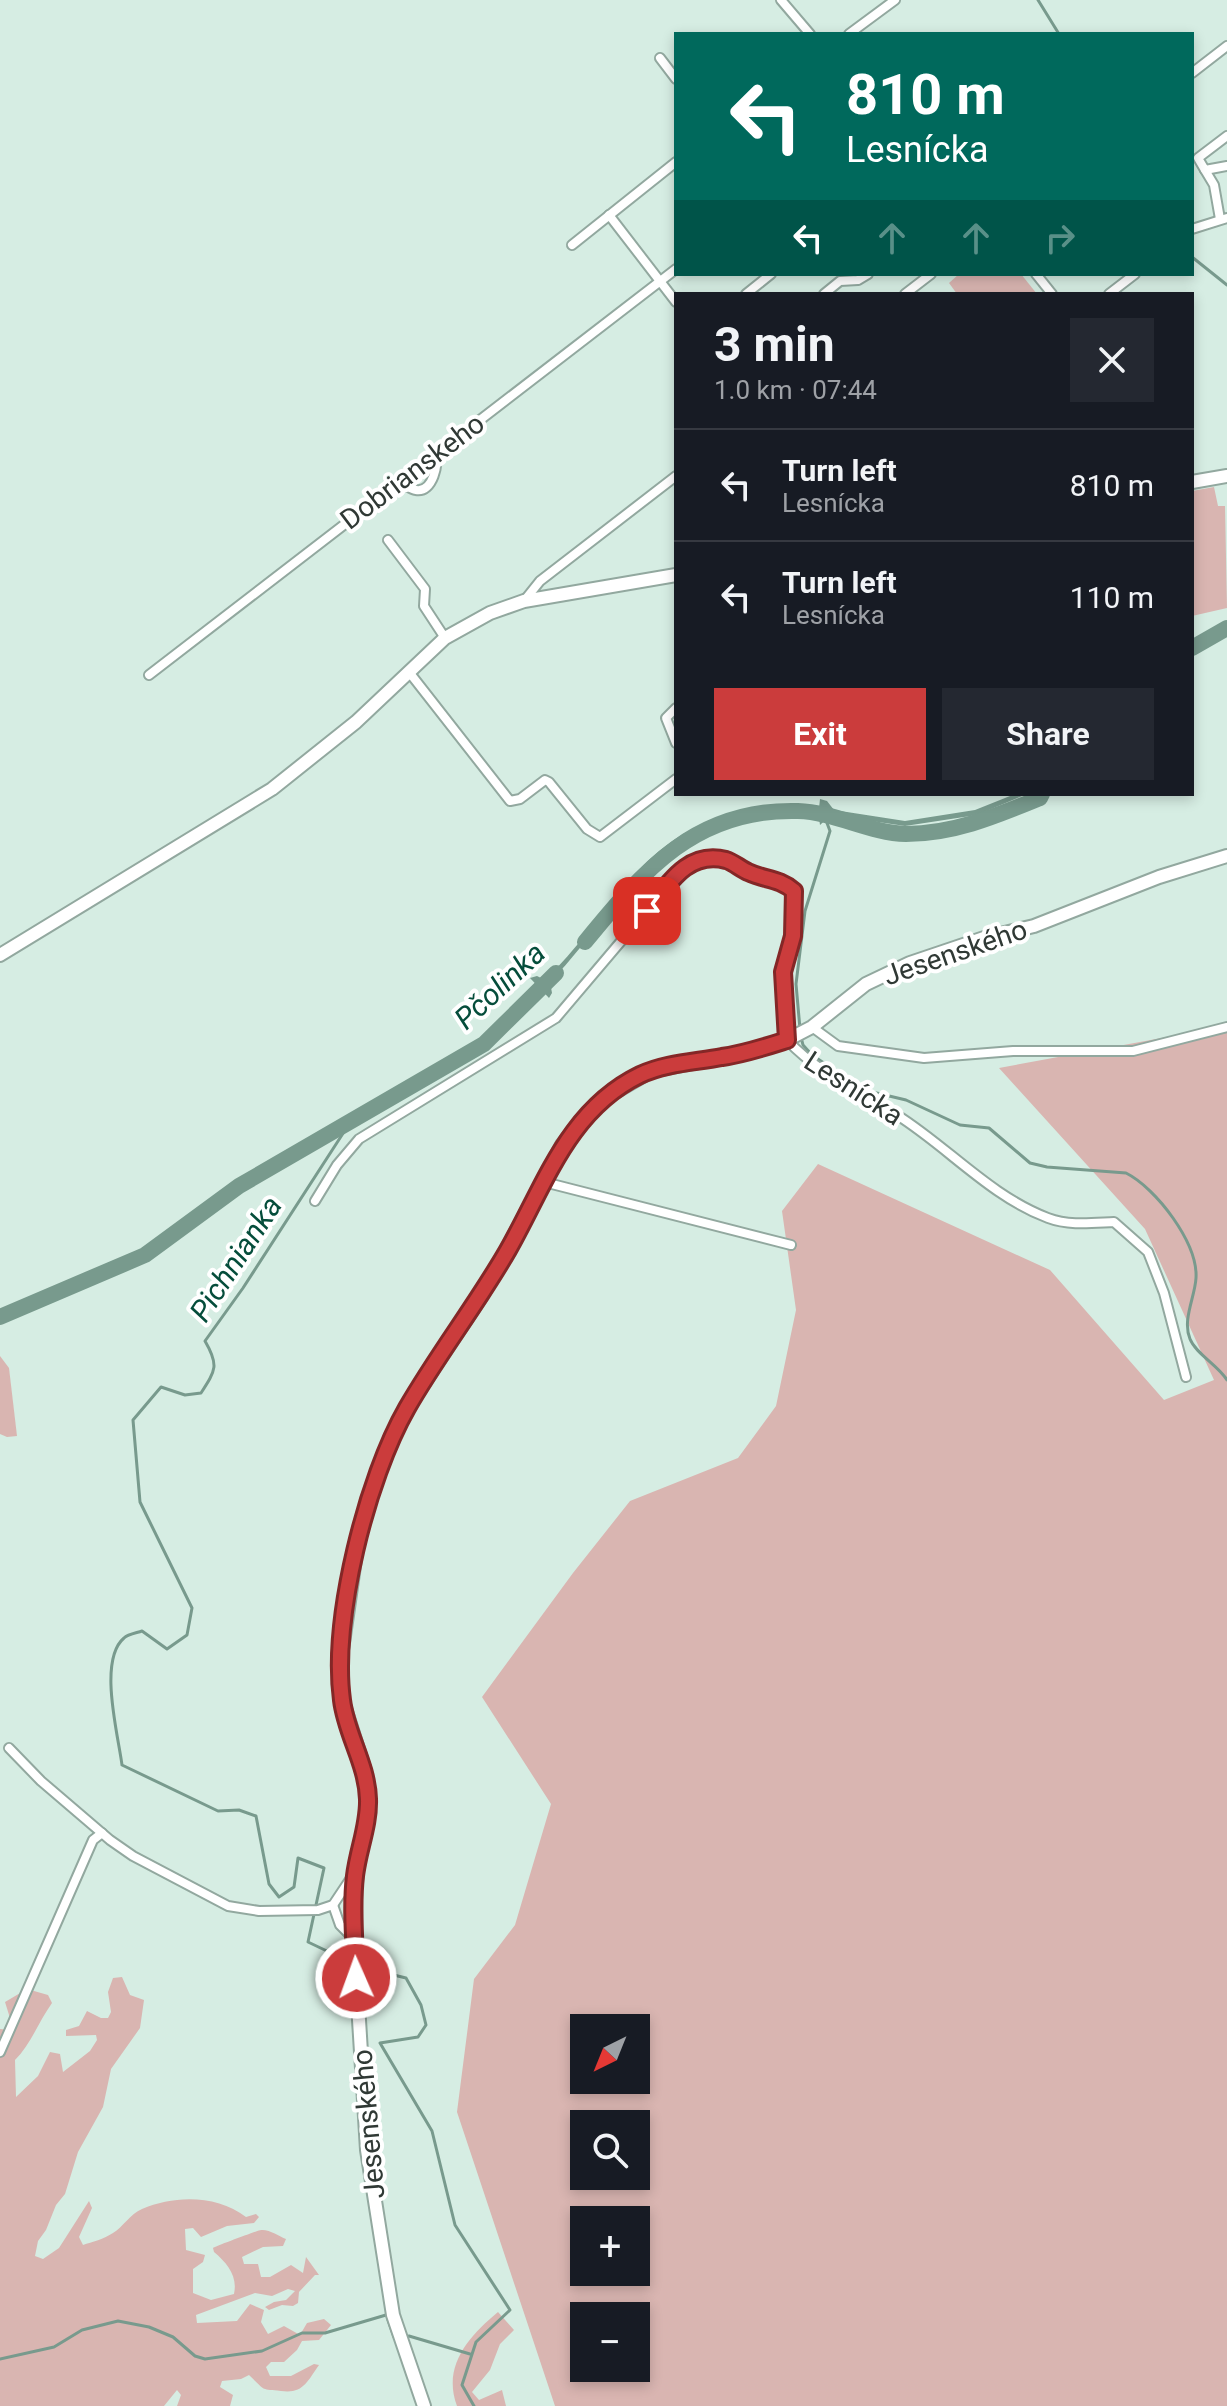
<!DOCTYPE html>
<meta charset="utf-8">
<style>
body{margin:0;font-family:Roboto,sans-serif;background:#242831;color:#f1f3f6;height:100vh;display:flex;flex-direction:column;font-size:30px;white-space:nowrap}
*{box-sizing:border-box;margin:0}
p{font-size:26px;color:#9ea1a6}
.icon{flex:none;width:44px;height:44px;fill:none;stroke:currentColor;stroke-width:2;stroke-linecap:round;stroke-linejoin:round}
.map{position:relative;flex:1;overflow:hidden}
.drawer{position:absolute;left:674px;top:292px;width:520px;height:504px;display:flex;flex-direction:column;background:#171b24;border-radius:0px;box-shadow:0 4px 12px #0003}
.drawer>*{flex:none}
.hud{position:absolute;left:674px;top:32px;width:520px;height:244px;border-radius:0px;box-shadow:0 4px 12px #0003;background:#00695c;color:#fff;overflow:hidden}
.needle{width:52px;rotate:223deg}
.buttons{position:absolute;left:570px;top:2014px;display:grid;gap:16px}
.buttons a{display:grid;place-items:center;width:80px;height:80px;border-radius:0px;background:#171b24;box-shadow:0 4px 12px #0003;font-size:40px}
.pin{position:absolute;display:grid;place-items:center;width:68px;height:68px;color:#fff;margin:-34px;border-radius:16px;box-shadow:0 4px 12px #0006}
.me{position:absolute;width:88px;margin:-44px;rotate:358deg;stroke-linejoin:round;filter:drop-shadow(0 0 6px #0008)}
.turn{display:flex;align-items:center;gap:28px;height:168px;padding:0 40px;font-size:36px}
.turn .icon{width:104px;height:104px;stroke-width:2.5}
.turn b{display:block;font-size:56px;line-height:68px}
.lanes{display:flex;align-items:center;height:76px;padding:0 40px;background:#0003;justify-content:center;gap:40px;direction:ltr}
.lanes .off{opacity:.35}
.round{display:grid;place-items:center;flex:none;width:84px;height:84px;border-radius:0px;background:#242831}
.summary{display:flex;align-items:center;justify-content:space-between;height:136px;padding:0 40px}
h1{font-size:48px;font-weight:700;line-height:60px}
.action{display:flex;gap:16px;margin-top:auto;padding:16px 40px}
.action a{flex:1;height:92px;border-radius:0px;background:#cb3c3c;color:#fff;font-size:32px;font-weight:700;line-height:92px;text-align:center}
.action a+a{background:#242831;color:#f1f3f6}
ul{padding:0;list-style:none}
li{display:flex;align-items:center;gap:24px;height:112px;padding:0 40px;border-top:2px solid #363941}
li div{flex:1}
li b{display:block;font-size:30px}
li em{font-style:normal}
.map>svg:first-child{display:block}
.green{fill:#d9b5b1;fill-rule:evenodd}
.water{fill:#789a8d}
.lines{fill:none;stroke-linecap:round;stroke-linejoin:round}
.stream{stroke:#789a8d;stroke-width:3}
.river{stroke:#789a8d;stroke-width:16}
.street-casing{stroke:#92a89f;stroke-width:12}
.secondary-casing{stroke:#92a89f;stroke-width:16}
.street{stroke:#fff;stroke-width:8}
.secondary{stroke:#fff;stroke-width:12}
.route-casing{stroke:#842727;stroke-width:20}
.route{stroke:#cb3c3c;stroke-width:14}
.labels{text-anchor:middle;stroke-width:8;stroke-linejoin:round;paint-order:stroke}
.street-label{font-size:28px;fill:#303935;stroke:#fff}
.water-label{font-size:30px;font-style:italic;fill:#054d3b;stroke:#fff}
</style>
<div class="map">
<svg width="1227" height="2406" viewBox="0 0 1227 2406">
<rect width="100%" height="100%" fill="#d6ede3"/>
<!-- green -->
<g class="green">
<polygon points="959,274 1021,274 1037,294 957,294 949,283"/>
<polygon points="1214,487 1218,506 1225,506 1227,608 1192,616 1192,491"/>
<path d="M1227,1026V2406H555L457,2112L474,1979L515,1925L551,1804L482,1697L573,1573L630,1501L738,1458L776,1406L796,1310L782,1211L818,1164L1050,1270L1164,1400L1214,1380L1145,1229L999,1068ZM584,2028H636V2080H584ZM584,2124H636V2176H584ZM584,2220H636V2272H584ZM584,2316H636V2368H584Z"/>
<polygon points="0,1356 9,1368 17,1436 7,1437 0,1434"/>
<path d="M122,1977L130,1995L144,2000L140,2028L111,2069L103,2107L78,2152L65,2194L56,2205L46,2230L38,2241L35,2256L43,2259L59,2248L89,2201L92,2208L79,2237L83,2245C92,2242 104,2239 113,2233C123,2227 130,2214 142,2209C175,2195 217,2195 246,2217L256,2214L259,2217L254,2223L227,2226L201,2237L193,2228L185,2229L186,2250L205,2255L203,2262L193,2269V2293L211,2300L234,2294C238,2276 227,2263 214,2252L213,2248C216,2246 259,2230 261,2230C269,2229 279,2236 286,2239L283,2246L263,2247L242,2257L244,2264H258L261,2277H270L291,2265L303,2273L306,2257L319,2275H315L299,2292L298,2303L293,2306L282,2305L269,2310L265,2307L274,2302L286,2300L295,2291L288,2289L272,2296L255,2293L196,2315L197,2323L237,2321L250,2304L264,2310L261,2322L268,2334L284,2326L300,2335L307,2323L324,2319L331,2325L319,2340L302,2341L297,2350L284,2362H271L266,2367L270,2376H291L314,2364L319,2365C307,2382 303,2394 281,2391C259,2389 266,2391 249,2375L241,2379L222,2381L220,2387L233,2395L230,2406H177L181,2395L177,2390L164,2406H0V2029L10,2030V2018L5,2002L27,1989L48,1995L52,2003C39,2021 31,2044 15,2060L16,2097L38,2076L50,2052L60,2054L63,2072L90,2051L97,2040L96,2035L66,2036V2030L79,2026L87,2011L101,2018H108L111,2012L108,1992L113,1978Z"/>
<path d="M498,2312L514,2330L500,2344L490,2370L472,2392L479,2400L502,2390L506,2406H457C442,2366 469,2336 498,2312Z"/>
</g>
<!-- water -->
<path class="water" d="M1015,794H1027L977,815L905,826L831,815L820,825L819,818C796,816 770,810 746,812C658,823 606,926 550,982L552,993L549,998L530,978L537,976L545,980C576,950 600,915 628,882C681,820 740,802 819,808L820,799L827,801L834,810L905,821L975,810Z"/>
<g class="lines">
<!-- stream -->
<g class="stream">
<polyline points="1038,0 1059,34"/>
<polyline points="1192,257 1227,285"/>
<polyline points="800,1029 796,984 805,911 830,831 824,815"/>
<path d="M801,1037L803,1045L812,1055L864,1090L906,1100L960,1125L989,1128L1030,1163L1047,1167L1126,1173C1156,1188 1198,1243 1196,1278C1195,1297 1182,1320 1190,1339C1196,1354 1218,1365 1227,1380"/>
<path d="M350,1962L308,1942L324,1868L298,1858L294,1887L279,1897L269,1884L256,1816L239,1810L218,1811L122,1765C118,1734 98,1660 124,1638C128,1634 136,1633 142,1631L167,1649L187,1635L192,1608L140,1502L133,1420L161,1387L185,1395L201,1393C216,1370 219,1365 205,1341L243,1288L351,1121"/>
<polyline points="361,1967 406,1978 421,2005 426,2025 418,2037 380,2043 432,2131 455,2225 510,2310 476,2342 462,2385 474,2406"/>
<polyline points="388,2320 394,2337"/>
<polyline points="409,2336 470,2354"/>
<polyline points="0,2359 54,2347 82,2330 118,2321 149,2327 173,2337 195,2356 205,2359 262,2351 302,2333 325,2333 386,2315"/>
</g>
<!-- river -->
<g class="river">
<polyline points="1192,648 1227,628"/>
<path d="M585,942C644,870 696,808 798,811C835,812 869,833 906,834C954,834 996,816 1040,798L1042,794"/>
<polyline points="0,1317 145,1255 239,1186 484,1044 556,973"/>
</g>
<defs>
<g id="street">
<polyline points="781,0 810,34"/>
<polyline points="849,34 895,0"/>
<polyline points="660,58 676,79"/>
<polyline points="1192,73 1227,46"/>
<polyline points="1227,136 1198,158 1205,170 1227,166"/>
<polyline points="1205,170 1214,185 1220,219"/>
<polyline points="609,215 676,302"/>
<polyline points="1192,229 1227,218"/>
<polyline points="572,245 676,162"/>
<polyline points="1036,274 1052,294"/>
<polyline points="746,294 771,274"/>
<polyline points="824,294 840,281 858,280 868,274"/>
<polyline points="905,294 931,274"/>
<polyline points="1109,294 1135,274"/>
<path d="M397,482C404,483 409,489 416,490C433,493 439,463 436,452"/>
<polyline points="388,540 425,589 424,606 445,638"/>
<polyline points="524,601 540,581 676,476"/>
<polyline points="409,672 510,801 520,799 545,780 549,782 587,829 600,837 676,779"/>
<polyline points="149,675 676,269"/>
<polyline points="676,708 666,718 676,743"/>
<polyline points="812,1027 838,1046 924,1058 1013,1051 1133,1051 1227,1027"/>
<polyline points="544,1182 791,1245"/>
<path d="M315,1201L337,1165L359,1139L556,1018L684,867C717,851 723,864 752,874C768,880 780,879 794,891L793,936L783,972L787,1040C819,1074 858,1090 897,1115C948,1147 990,1196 1048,1218C1069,1226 1092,1223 1114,1222L1148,1252L1164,1293L1186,1377"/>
<polyline points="9,1748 41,1781 110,1840 133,1856 228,1906 259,1911 318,1910 333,1905 355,1872"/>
<polyline points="333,1905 340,1925 353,1938"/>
<polyline points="0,2052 93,1840 102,1833"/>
</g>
<g id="secondary">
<polyline points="1192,482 1227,476"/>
<polyline points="0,955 272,789 356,722 445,638 490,613 524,601 676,575"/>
<polyline points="424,2406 393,2315 367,2150 352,1906 368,1801 365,1771 342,1699 342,1650 357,1545 378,1474 394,1432 408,1407 483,1294 562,1145 584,1117 610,1095 651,1071 726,1057 787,1040 812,1027 866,984 910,963 984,938 1034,926 1159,877 1227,856"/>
</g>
</defs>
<!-- street casing -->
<use href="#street" class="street-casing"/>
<!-- secondary casing -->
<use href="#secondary" class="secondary-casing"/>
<!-- street -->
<use href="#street" class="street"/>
<!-- secondary -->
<use href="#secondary" class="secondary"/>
</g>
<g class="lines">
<defs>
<path id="route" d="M356,1978C355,1944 351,1910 355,1876C358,1850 369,1825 368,1799C367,1764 346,1734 342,1700C331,1619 367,1478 407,1408C438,1354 477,1304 508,1250C545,1185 568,1110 640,1075C665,1063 696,1062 722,1057C744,1054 765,1047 787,1040L783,972L793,936L794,891C779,878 765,880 748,872C741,869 733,862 726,860C687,850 668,885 647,911"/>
</defs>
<!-- route casing -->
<use href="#route" class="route-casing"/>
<!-- route -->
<use href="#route" class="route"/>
</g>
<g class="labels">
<!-- street labels -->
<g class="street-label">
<text transform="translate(412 471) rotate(-37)" y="10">Dobrianskeho</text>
<text transform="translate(955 952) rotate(-19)" y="10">Jesenského</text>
<text transform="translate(854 1088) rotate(33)" y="10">Lesnícka</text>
<text transform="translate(368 2124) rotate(-95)" y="10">Jesenského</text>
</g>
<!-- water labels -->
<g class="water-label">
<text transform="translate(500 986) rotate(-43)" y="10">Pčolinka</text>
<text transform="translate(236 1259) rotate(-57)" y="10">Pichnianka</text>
</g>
</g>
</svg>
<div class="buttons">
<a><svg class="needle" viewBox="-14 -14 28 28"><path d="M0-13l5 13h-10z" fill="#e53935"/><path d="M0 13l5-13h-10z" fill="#9ea1a6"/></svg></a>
<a><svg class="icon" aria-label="search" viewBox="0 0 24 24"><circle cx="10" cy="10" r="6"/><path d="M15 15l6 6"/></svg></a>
<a>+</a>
<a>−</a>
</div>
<div class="pin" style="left:647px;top:911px;background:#d93025"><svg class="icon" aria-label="arrive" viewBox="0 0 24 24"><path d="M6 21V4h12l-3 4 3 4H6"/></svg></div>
<svg class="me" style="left:356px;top:1978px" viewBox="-20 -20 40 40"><circle r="17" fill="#cb3c3c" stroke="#fff" stroke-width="3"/><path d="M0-11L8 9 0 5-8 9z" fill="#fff"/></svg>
<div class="hud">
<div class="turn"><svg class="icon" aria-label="left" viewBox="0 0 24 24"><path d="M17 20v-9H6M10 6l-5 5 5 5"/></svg><div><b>810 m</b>Lesnícka</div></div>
<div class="lanes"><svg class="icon" aria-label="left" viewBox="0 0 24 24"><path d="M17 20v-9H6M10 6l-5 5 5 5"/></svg><svg class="icon off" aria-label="ahead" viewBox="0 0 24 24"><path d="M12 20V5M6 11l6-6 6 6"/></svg><svg class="icon off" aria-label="ahead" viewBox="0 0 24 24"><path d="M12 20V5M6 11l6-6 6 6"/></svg><svg class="icon off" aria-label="right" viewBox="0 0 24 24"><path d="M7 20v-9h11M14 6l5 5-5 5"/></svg></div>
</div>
<section class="drawer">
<div class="summary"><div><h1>3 min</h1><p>1.0 km · 07:44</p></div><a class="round"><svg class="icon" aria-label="close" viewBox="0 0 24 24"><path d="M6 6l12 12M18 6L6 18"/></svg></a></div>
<ul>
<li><svg class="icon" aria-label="left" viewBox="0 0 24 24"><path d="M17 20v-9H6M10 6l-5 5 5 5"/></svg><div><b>Turn left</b><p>Lesnícka</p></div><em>810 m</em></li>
<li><svg class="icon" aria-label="left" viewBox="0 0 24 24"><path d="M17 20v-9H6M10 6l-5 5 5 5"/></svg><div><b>Turn left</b><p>Lesnícka</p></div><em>110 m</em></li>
</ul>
<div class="action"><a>Exit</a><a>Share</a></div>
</section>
</div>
